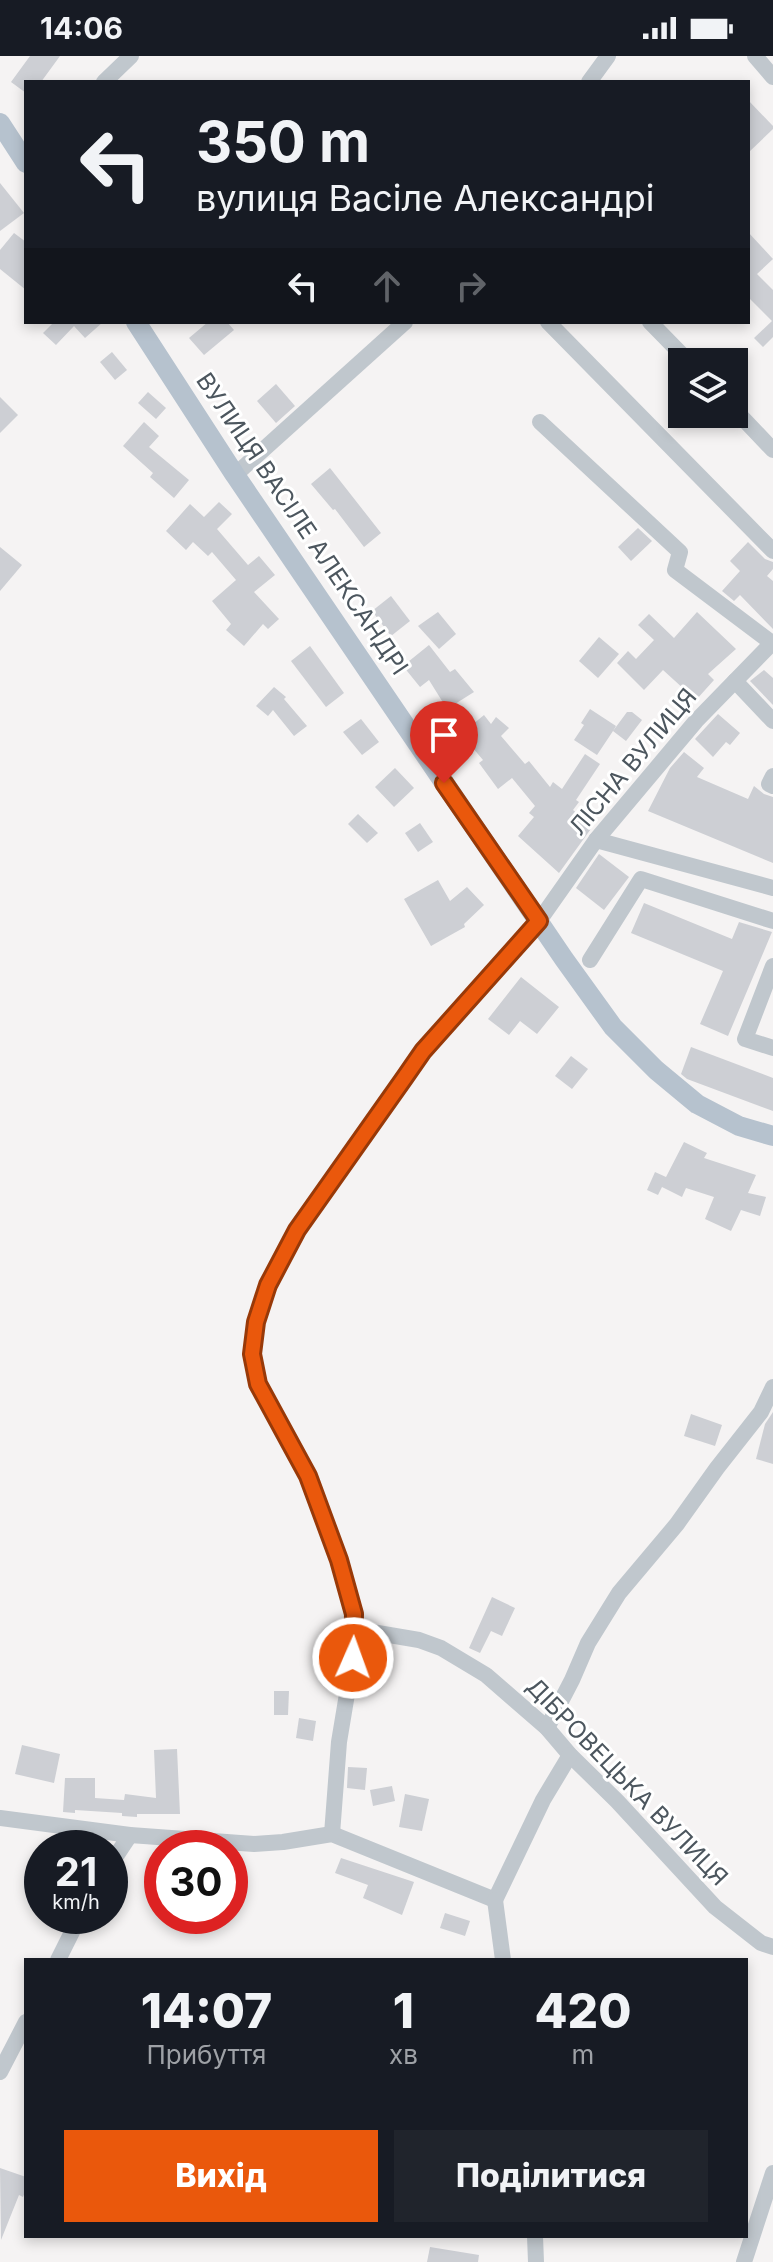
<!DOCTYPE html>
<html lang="uk">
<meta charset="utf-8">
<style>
body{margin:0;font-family:Inter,sans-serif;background:#20242c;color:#f1f3f6;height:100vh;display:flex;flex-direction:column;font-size:30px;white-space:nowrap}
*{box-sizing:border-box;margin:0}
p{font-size:26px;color:#9ea1a6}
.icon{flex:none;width:44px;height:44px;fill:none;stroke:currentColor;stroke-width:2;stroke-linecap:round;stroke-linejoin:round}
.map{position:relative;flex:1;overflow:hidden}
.sheet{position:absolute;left:24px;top:1902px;width:724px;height:280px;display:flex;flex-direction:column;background:#171b24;border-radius:0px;box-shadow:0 4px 12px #0003}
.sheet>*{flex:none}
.banner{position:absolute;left:24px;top:24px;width:726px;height:244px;border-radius:0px;box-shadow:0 4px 12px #0003;background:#171b24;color:#f1f3f6;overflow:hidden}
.fabs{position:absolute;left:668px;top:292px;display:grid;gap:16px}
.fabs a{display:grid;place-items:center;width:80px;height:80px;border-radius:0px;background:#171b24;box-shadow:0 4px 12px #0003;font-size:40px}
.speed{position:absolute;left:24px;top:1774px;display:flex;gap:16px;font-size:40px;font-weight:700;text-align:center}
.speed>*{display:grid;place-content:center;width:104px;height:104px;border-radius:50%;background:#171b24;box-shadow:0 4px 12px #0003;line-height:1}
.speed small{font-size:20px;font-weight:400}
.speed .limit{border:12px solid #d22;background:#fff;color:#111}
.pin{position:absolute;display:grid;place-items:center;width:68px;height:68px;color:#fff;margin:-82px -34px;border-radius:50% 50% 50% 0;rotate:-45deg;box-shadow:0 0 8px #0007}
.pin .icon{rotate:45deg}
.me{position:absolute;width:88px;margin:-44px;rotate:2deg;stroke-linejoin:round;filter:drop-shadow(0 0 6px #0008)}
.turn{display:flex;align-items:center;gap:28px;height:168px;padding:0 40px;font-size:36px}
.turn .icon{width:104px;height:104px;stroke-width:2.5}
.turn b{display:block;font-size:56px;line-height:68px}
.lanes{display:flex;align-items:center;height:76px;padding:0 40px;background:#0003;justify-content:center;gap:40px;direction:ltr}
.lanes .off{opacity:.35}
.eta{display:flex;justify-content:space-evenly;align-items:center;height:136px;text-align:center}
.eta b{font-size:48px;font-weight:800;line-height:56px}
.button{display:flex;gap:16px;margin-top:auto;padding:16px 40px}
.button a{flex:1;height:92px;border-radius:0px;background:#ea580c;color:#fff;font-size:32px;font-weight:800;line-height:92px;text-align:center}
.button a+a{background:#20242c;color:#f1f3f6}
.status{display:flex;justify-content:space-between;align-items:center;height:56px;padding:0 40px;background:#171b24;direction:ltr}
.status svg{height:22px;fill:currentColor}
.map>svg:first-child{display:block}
.building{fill:#cdcfd4}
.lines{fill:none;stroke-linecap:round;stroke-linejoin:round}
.minor{stroke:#c0c7cd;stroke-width:16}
.major{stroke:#b6c2ce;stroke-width:20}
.route-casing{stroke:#983908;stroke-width:20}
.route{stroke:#ea580c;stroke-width:14}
.labels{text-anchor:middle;stroke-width:6;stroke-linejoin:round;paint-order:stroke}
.street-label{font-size:24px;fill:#4c565e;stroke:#fff}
</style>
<div class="status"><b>14:06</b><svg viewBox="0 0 49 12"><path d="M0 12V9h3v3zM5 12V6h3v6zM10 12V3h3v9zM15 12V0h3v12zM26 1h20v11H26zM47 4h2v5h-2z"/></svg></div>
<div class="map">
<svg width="773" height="2206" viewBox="0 0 773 2206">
<rect width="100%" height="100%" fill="#f5f3f3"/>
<!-- building -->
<g class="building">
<polygon points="30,0 60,0 41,26 26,26 26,37 11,26"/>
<polygon points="748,44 773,70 773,73 748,97"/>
<polygon points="0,127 24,157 0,175"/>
<polygon points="748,176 773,203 757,218 773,234 773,281 763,291 754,282 772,265 748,241"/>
<polygon points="14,177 26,186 26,234 0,213 0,194"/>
<polygon points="54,266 103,266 85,282 74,270 56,289 43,277"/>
<polygon points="208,266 227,266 234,274 204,299 189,282"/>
<polygon points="112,296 127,314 115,324 100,306"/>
<polygon points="276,328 295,350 276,367 257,345"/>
<polygon points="148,336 166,352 156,363 138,347"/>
<polygon points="0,341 18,359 0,377"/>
<polygon points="144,366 159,380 149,391 189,424 174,442 150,421 153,417 123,390"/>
<polygon points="330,412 381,477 364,491 335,453 333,454 311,428"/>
<polygon points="219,446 232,458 217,473 248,509 259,500 275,519 254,536 279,563 268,573 263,568 244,590 226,574 231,568 212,545 236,524 212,496 208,500 193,486 186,494 166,475 190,448 204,461"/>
<polygon points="638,472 652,485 631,505 618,491"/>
<polygon points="748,486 765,503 773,506 773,513 767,520 773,525 773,573 740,539 734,545 722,535 740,515 730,505"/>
<polygon points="0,491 22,509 0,535"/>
<polygon points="391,540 410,565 391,580 372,555"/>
<polygon points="438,556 456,578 439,593 418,570"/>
<polygon points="697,556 736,593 708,618 714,624 696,644 663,614 644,634 617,607 628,595 636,603 654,584 638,569 649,558 674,582"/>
<polygon points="599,581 619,598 598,622 579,605"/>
<polygon points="429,589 450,616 455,613 474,636 447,653 429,624 420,631 403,610"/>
<polygon points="310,590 344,637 326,651 291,605"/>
<polygon points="764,614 773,622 773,649 750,625"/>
<polygon points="274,631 286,641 284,643 307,670 294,680 273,654 268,660 256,650"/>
<polygon points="590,653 616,670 613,675 627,656 632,656 642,664 626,685 613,675 597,699 574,684 584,669 581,667"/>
<polygon points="718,658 740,677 730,689 726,686 713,701 695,683"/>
<polygon points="484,659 491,668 496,661 509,672 501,680 525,708 529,705 550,731 553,726 562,733 585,698 600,708 576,744 579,746 573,754 593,770 559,817 518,780 534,761 529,757 535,750 512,722 498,733 479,707 483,704 461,678"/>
<polygon points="361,663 379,686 362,699 343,676"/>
<polygon points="684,696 704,712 697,721 748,743 754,730 764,738 773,741 773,807 648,755 670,712"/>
<polygon points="395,712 414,732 394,751 375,731"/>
<polygon points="358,758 378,777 367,787 348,768"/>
<polygon points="420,767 433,786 418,796 405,777"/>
<polygon points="599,798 629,821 604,854 576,832"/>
<polygon points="438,824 450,845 467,831 484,849 464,868 465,871 431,890 404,843"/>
<polygon points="644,847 732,883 739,866 772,876 728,980 700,968 723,915 631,877"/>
<polygon points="521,921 559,951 537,978 520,965 509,979 488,963"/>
<polygon points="691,991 773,1022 773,1055 687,1023 681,1018"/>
<polygon points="571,1000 588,1013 572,1033 555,1020"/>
<polygon points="684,1086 707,1097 704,1102 756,1119 748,1137 766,1141 760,1160 741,1154 731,1175 705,1163 714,1141 686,1132 682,1141 662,1131 658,1139 647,1134 655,1116 666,1121"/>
<polygon points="773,1356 773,1408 756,1403 765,1368"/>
<polygon points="691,1358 722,1369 715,1390 684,1380"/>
<polygon points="492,1541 515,1552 502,1580 491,1575 480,1597 469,1592"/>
<polygon points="274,1635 289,1635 288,1659 274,1659"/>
<polygon points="299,1662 316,1665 313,1685 296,1682"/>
<polygon points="22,1689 60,1698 54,1727 15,1718"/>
<polygon points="177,1693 180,1758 137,1758 137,1761 122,1760 122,1757 75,1754 75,1757 63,1756 65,1722 95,1722 95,1742 124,1744 125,1738 156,1742 154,1694"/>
<polygon points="348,1711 367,1712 365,1734 347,1732"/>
<polygon points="392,1730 395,1745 373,1750 370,1734"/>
<polygon points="405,1738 429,1743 422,1775 399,1771"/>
<polygon points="341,1802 414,1826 402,1859 363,1842 368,1829 335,1817"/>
<polygon points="445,1857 470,1865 465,1880 440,1872"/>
<polygon points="0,2112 26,2121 26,2134 23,2141 19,2139 1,2184"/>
<polygon points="430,2191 479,2199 478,2206 427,2206"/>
</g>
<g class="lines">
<!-- minor -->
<g class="minor">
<polyline points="755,0 773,21"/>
<polyline points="104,26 131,0"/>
<polyline points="589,26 608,0"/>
<polyline points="548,266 773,495"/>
<polyline points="650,266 689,306"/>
<polyline points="734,353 773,394"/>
<polyline points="540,366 680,496 675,514 772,587"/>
<polyline points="235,419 405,266"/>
<polyline points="735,625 773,665"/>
<polyline points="773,720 769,728 773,730"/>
<polyline points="596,784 773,832"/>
<polyline points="590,904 641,823 773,865"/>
<polyline points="773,910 745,983 773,992"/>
<polyline points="354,1573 419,1584 441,1592 486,1619 547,1672 570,1699 617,1745 715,1851 761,1887 773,1891"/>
<polyline points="547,1672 572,1624 588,1587 619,1537 677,1468 717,1412 761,1356 773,1331"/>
<polyline points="0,1762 130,1779 254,1788 283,1786 332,1778 495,1844"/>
<polyline points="332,1778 339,1686 353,1602 354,1558 339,1504 308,1420 258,1328 252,1298 256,1266 268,1229 297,1174 423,995 539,865 596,784 696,665 773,586"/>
<polyline points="110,1809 130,1779"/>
<polyline points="495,1844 543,1744 570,1699"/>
<polyline points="495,1844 503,1904"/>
<polyline points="58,1904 80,1860"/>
<polyline points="0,2016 26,1966"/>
<polyline points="535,2180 536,2206"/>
<polyline points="744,2206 773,2117"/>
</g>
<!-- major -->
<g class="major">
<polyline points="0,67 26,107"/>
<polyline points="136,266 235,419 564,903 613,971 656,1014 697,1048 739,1070 773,1080"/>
</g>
</g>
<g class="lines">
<defs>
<polyline id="route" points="353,1602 354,1558 339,1504 308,1420 258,1328 252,1298 256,1266 268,1229 297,1174 405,1021 423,995 539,865 444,727"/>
</defs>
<!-- route casing -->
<use href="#route" class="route-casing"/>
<!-- route -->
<use href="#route" class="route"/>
</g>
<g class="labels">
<!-- street labels -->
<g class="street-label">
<text transform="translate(302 468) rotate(56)" y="8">ВУЛИЦЯ ВАСІЛЕ АЛЕКСАНДРІ</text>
<text transform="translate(633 706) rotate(-50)" y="8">ЛІСНА ВУЛИЦЯ</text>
<text transform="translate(627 1726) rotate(46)" y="8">ДІБРОВЕЦЬКА ВУЛИЦЯ</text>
</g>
</g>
</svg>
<div class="fabs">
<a><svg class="icon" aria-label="layers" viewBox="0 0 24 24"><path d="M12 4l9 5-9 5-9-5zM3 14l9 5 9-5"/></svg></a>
</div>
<div class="speed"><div>21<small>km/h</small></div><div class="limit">30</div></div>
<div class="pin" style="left:444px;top:727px;background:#d93025"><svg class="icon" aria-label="arrive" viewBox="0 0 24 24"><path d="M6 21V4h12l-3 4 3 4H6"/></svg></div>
<svg class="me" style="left:353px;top:1602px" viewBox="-20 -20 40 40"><circle r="17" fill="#ea580c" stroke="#fff" stroke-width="3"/><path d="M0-11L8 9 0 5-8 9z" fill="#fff"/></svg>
<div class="banner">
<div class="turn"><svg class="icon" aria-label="left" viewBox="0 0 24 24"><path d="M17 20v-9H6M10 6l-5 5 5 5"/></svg><div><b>350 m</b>вулиця Васіле Александрі</div></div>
<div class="lanes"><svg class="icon" aria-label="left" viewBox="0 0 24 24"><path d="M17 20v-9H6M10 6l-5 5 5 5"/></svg><svg class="icon off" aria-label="ahead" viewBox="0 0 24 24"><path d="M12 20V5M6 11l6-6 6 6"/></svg><svg class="icon off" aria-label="right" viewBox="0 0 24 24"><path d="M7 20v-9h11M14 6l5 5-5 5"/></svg></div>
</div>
<section class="sheet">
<div class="eta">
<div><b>14:07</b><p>Прибуття</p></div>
<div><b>1</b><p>хв</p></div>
<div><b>420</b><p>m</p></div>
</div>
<div class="button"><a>Вихід</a><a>Поділитися</a></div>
</section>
</div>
